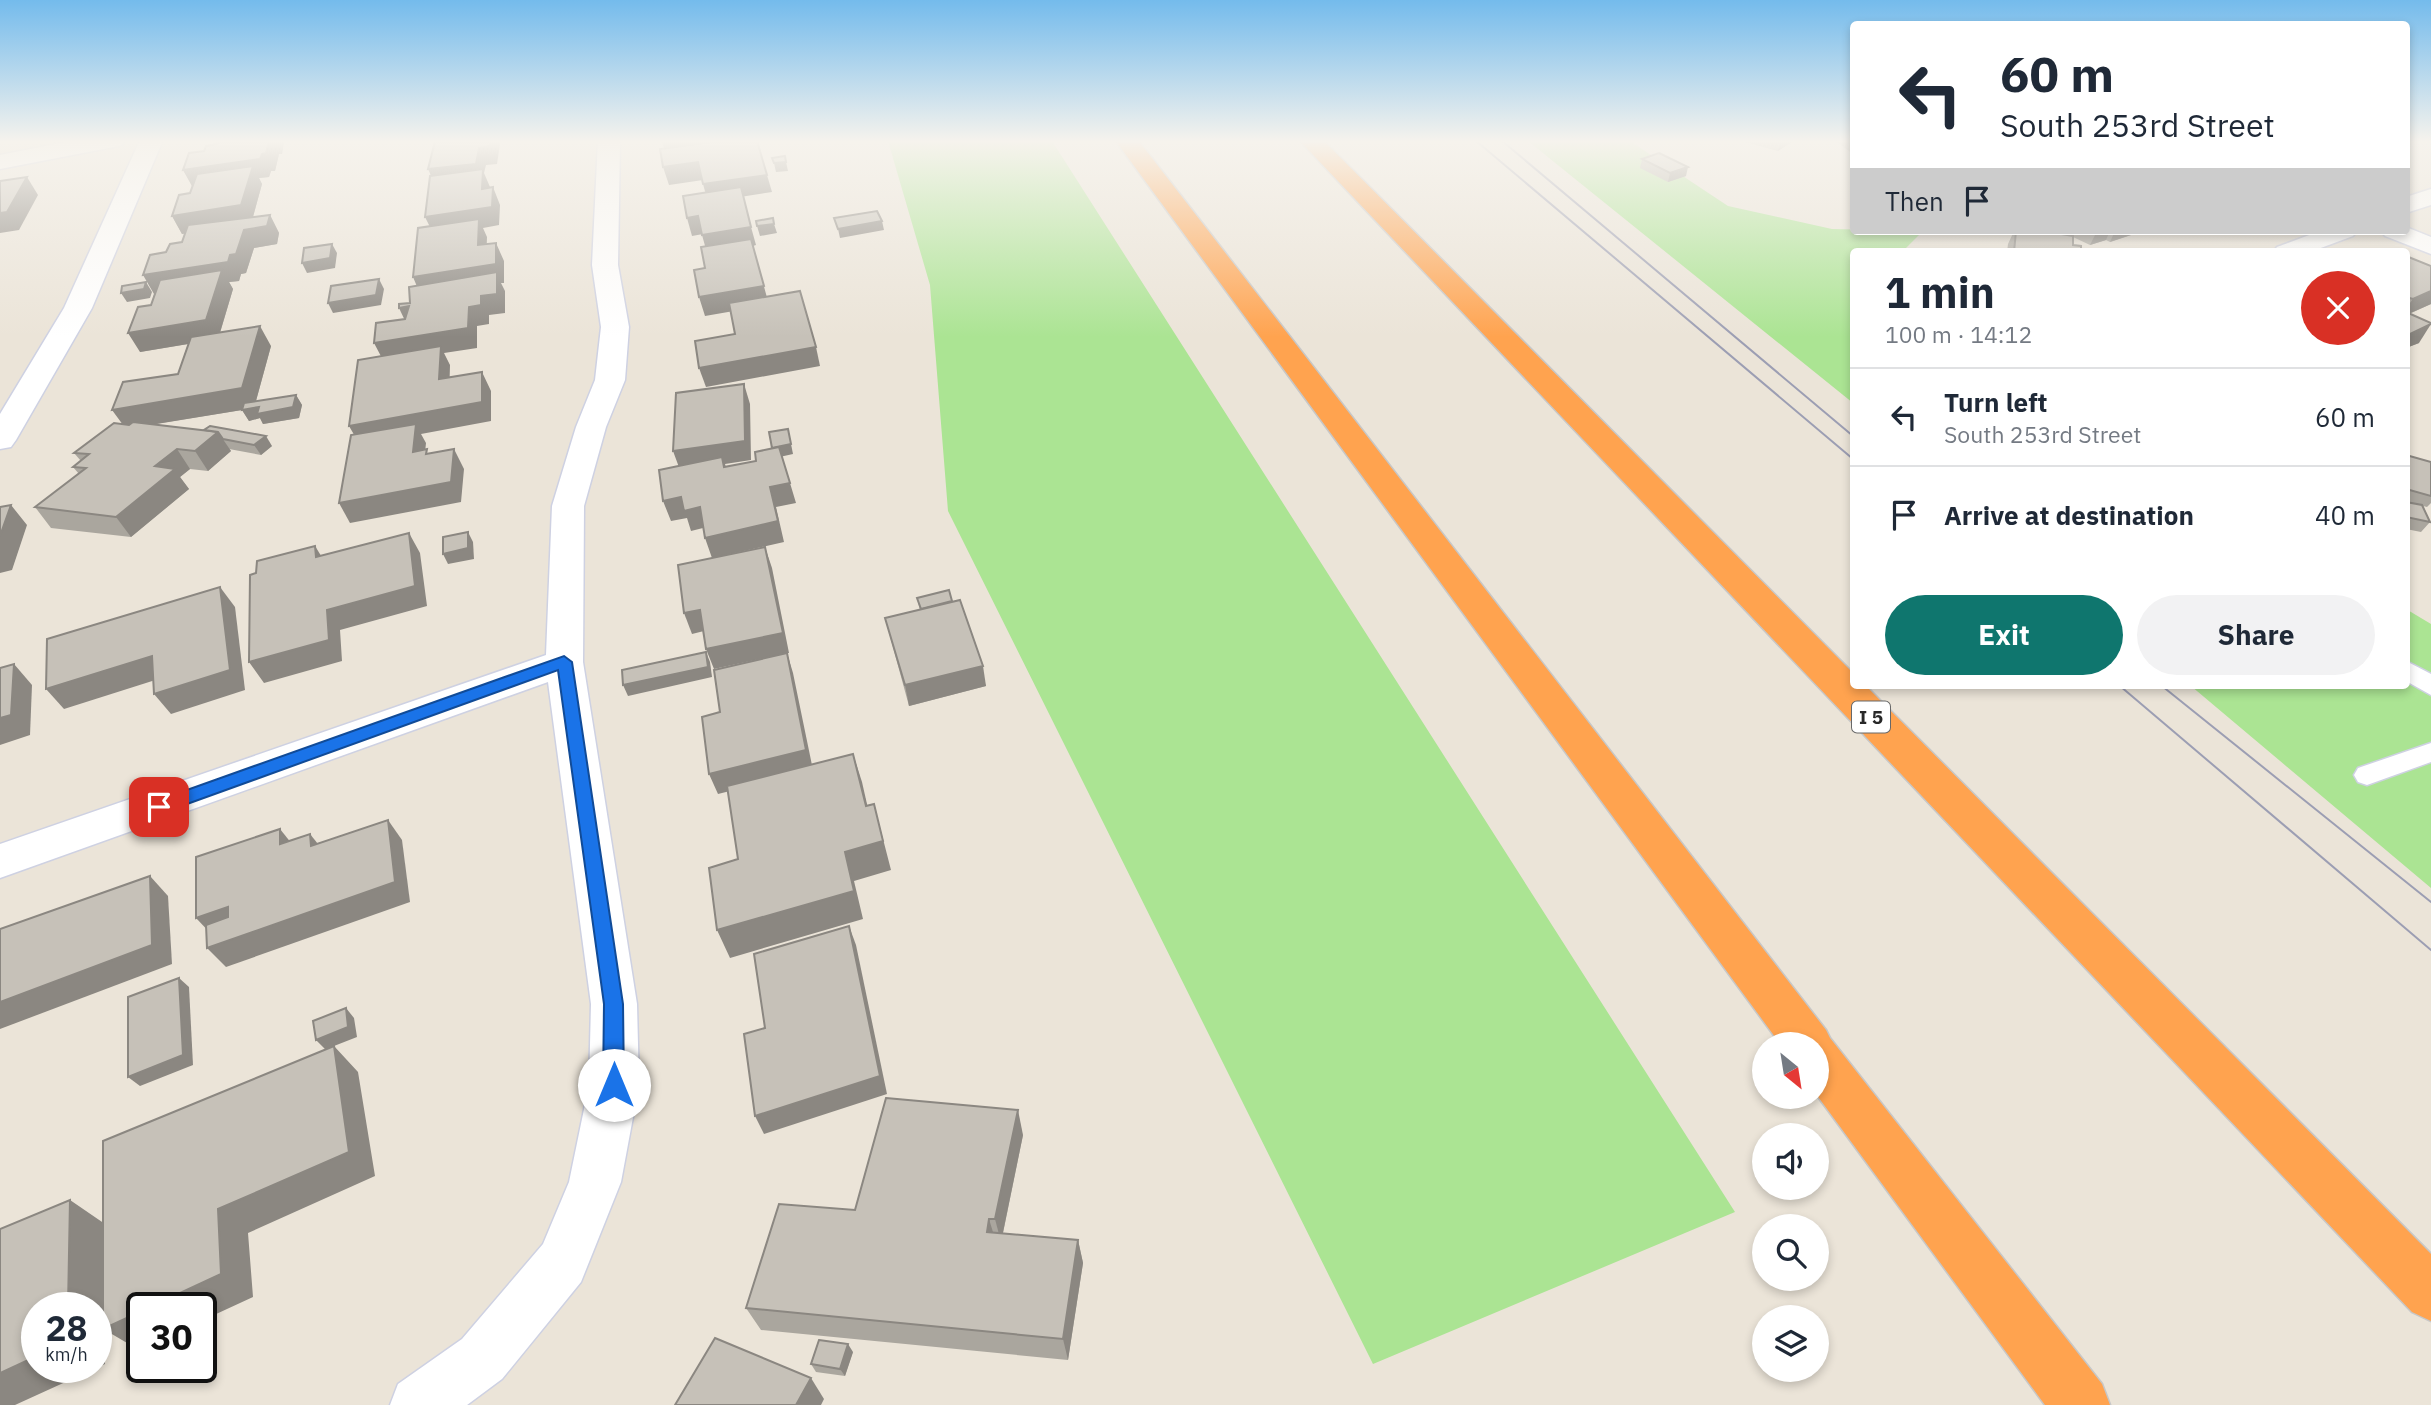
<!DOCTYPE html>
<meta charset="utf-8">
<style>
body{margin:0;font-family:"IBM Plex Sans",sans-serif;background:#f2f2f3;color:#1f2937;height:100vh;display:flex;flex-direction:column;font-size:26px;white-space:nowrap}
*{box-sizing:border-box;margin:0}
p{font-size:23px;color:#747a83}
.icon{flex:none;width:38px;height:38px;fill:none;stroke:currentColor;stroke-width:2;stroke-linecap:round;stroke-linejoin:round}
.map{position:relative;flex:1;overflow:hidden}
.panel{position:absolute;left:1850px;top:248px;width:560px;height:441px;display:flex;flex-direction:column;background:#fff;border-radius:7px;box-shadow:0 4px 10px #0003}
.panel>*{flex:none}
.guide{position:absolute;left:1850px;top:21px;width:560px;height:214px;border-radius:7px;box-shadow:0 4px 10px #0003;background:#fff;color:#1f2937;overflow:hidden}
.needle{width:46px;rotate:150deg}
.controls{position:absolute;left:1752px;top:1032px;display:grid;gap:14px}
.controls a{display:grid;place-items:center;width:77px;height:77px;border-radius:50%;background:#fff;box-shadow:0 4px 10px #0003;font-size:35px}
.speed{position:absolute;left:21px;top:1292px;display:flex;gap:14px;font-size:35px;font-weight:700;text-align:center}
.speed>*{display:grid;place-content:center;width:91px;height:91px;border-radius:50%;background:#fff;box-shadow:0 4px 10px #0003;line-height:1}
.speed small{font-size:18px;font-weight:400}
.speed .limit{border:4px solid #111;border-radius:10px;background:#fff;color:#111}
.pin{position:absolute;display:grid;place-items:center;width:60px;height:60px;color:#fff;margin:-30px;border-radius:14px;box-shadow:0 4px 10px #0006}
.me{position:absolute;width:77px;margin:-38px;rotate:0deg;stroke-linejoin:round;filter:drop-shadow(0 0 5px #0008)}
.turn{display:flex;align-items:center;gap:24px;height:147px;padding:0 35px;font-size:32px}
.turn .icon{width:91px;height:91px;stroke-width:2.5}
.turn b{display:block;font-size:49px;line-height:60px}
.then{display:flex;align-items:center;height:66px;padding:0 35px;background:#0003;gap:14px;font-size:26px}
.round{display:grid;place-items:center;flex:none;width:74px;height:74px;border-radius:37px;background:#f2f2f3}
.headline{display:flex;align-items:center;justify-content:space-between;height:119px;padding:0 35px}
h1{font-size:42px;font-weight:700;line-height:52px}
.cta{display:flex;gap:14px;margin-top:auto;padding:14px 35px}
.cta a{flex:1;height:80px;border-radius:42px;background:#0f766e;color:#fff;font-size:28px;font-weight:700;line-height:80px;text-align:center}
.cta a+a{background:#f2f2f3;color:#1f2937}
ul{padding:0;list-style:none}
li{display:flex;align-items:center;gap:21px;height:98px;padding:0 35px;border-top:2px solid #e0e1e3}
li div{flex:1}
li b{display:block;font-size:26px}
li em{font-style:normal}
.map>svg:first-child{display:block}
.green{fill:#abe493}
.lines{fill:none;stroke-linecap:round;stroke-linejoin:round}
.service-casing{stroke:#ced1e2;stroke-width:3}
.minor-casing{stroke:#ced1e2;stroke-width:3}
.motorway-casing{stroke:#c7c7c7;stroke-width:3}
.service{fill:#fff;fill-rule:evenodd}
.minor{fill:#fff;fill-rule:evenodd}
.motorway{fill:#ffa34f;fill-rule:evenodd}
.tram{stroke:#9c9eb3;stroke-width:2}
.wall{fill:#aaa69e}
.shaded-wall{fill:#8b8781}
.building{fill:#c6c1b8;stroke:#8b8781;stroke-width:2}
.route{fill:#1a73e8;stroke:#114b97;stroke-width:2}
.labels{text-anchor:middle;stroke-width:7;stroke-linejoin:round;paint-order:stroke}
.shield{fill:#fff;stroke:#686868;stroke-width:2}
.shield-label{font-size:19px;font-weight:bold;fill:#282828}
</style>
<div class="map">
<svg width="2431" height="1405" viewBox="0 0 2431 1405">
<rect width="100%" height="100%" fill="#ebe4d8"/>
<!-- green -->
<g class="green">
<polygon points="888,141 1052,141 1735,1212 1373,1364 948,511 930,285"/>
<polygon points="1528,141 1630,141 1728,206 1832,229 1923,231 1902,252 1853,252 1853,403"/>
<polygon points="2406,609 2431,624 2431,888 2191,686 2406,686"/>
</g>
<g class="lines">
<defs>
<g id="service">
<polygon points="2406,661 2431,674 2431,695 2406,681"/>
<polygon points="2431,743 2431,762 2367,785 2358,782 2354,775 2358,768"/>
</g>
<g id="minor">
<polygon points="76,140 125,140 122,145 114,147 0,169 0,155"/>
<polygon points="140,140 163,140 92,308 16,440 11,447 0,449 0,414 64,308"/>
<polygon points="598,140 620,140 618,265 629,327 625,380 606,427 584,506 583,662 637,1004 639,1085 621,1182 581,1282 502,1379 467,1405 390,1405 398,1384 462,1339 543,1244 569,1182 589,1085 591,1004 548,682 0,878 0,844 546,655 552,506 576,427 595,380 601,327 592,265"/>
<polygon points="2431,189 2431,205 2406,213 2406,197"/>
<polygon points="2406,227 2431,237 2431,254 2385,236 2381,231 2406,231"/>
<polygon points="2320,231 2357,231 2353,236 2310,252 2273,252 2277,247"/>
</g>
<g id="motorway">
<polygon points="1115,140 1138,140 1826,1030 1830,1038 2102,1384 2110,1405 2045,1405 1816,1094 1816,1045 1781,1045"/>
<polygon points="1299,140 1323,140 1853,673 1853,686 1866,686 2431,1254 2431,1321 2412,1312"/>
</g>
</defs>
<!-- service casing -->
<use href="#service" class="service-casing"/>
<!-- minor casing -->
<use href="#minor" class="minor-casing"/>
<!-- motorway casing -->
<use href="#motorway" class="motorway-casing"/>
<!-- service -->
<use href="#service" class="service"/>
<!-- minor -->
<use href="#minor" class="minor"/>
<!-- motorway -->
<use href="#motorway" class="motorway"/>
<!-- tram -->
<g class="tram">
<polyline points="1475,140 1853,459"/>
<polyline points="1501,140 1853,436"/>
<polyline points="2120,686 2431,950"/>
<polyline points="2162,686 2431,902"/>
</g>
</g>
<!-- wall -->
<g class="wall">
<polygon points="218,141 284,141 282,154 279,154 275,171 271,171 269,177 259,178 262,184 253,217 270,215 279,233 277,244 254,248 246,273 241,274 239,281 229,282 233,289 220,333 271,346 256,401 296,395 302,405 299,418 263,424 260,418 249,421 242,410 155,424 272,446 261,455 229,449 231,451 208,471 190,469 180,477 189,489 131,537 51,528 35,507 79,474 73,467 81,461 74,453 122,424 178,374 188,344 140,352 151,305 166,252 182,242 185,233 182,234 172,216 190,193 193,186 183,170 204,151 217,144"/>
<polygon points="1741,141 1793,141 1778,151"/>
<polygon points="1835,141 1853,141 1853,153 1852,153"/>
<polygon points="1642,159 1686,176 1668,182 1640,168"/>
<polygon points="2014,231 2044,231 2071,236 2061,231 2143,231 2110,242 2106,240 2090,245 2073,237 2073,245 2081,252 2007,252 2008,244"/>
<polygon points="2406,256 2431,304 2409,314 2419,343 2406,348"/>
<polygon points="2406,455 2431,462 2431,503 2427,507 2423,506 2430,522 2421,532 2406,529"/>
<polygon points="917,598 952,602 986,686 909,706 885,618 920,610"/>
<polygon points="1023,1135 1003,1233 1078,1240 1083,1263 1068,1360 761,1330 746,1308 855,1210"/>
<polygon points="853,1352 845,1376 816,1372 811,1364"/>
</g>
<!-- shaded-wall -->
<g class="shaded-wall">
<polygon points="269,141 284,141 282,154 279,154 275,171 271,171 269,177 259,178 262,184 251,224 182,234 172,216 241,205 193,188 183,170"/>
<polygon points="491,141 499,141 500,144 497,164 486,165 484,173 490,187 489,206 436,187 428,169 479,148"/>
<polygon points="672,141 756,141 668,159 662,142"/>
<polygon points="1781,141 1793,141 1778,151"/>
<polygon points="698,162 703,180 669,185 663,167"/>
<polygon points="786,162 788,171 776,172 774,163"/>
<polygon points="1688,167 1686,176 1668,182 1670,173"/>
<polygon points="767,175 772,192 708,202 703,184"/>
<polygon points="27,177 38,195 19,230 0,233 0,213"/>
<polygon points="493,187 500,205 499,225 483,228 487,237 486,264 478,245 434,235 425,217"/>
<polygon points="270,215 279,233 277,244 254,248 246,273 241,274 239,281 229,282 233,289 218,339 140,352 128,333 206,320 154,294 143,275 230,255 244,230"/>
<polygon points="698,216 703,234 692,236 687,218"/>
<polygon points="882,221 884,230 840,238 838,229"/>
<polygon points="774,224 777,233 760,236 757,226"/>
<polygon points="751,227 756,245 753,246 769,305 705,316 699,297 764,286 707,253 702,235"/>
<polygon points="2097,231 2110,231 2106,240 2090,245"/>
<polygon points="2115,231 2143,231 2110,242"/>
<polygon points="496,243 504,261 504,283 501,283 505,291 505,313 489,315 489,324 477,326 477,348 444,353 450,365 449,399 384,362 374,343 469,307 481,296 421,296 413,277"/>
<polygon points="332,244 337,253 335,268 307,273 302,263"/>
<polygon points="379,279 384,289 381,305 333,313 328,303"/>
<polygon points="146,282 152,292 150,298 127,302 121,293"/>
<polygon points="2431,291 2431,304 2406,315 2406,308 2413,299"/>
<polygon points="409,306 408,327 399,308"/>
<polygon points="2431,324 2419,343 2406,348 2406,336"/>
<polygon points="260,326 271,346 254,408 126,429 112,410 242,388"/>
<polygon points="816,347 820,366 706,387 699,368"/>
<polygon points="482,372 491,391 491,421 421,434 426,443 423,472 413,452 360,445 349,426"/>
<polygon points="744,384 750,404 751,460 725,464 729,477 680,470 673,451"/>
<polygon points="296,395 302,405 299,418 263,424 260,418 249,421 242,410"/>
<polygon points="788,429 793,454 775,458 772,448"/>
<polygon points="218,432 231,451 208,471 195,451"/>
<polygon points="266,436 272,446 261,455 254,445"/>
<polygon points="177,449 190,469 180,477 189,489 131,537 116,517 155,466"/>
<polygon points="454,449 464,469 461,502 350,523 339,503"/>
<polygon points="790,483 796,503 776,507 784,542 712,558 705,538 770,487"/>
<polygon points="681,497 700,507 707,527 691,531 687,518 671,521 663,501"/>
<polygon points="11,505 27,525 12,570 0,573 0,506 7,515"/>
<polygon points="468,532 473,542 474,559 448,564 443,554"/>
<polygon points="409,533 420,553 427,606 340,630 342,661 264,683 249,662 327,610"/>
<polygon points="315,546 328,567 316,557"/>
<polygon points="765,547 772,568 789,653 787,653 793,673 813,770 718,794 709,774 787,653 714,669 706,649"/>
<polygon points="220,587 235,607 245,690 171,714 154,694"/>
<polygon points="700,610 708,630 692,634 684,613"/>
<polygon points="706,652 710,662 712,677 628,696 623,685"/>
<polygon points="152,656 168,676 64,709 46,689"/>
<polygon points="14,664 32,685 30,735 0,745 0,718"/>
<polygon points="983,666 986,686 909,706 905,685"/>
<polygon points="853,754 862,782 874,835 866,806"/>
<polygon points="874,804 891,870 854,881 863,919 730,958 717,930 845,852"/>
<polygon points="388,820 402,840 410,902 226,967 207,948"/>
<polygon points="280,829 296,849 280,844"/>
<polygon points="310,834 326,854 311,846"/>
<polygon points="150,876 168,896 172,964 0,1029 0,1002"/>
<polygon points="228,907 246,927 215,938 196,918"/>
<polygon points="849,926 856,945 887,1094 764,1134 755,1116"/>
<polygon points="179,978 189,987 193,1065 140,1086 128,1077"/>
<polygon points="346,1008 354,1018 357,1037 334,1046 358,1072 375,1176 248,1233 253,1297 201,1321 201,1307 150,1307 325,1049 316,1040"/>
<polygon points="1018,1110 1023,1135 1001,1242 995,1219"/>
<polygon points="70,1200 105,1224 142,1311 142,1349 139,1350 105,1330 105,1364 15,1405 0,1405 0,1373 37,1356 37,1367 96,1367 96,1307 68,1307"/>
<polygon points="989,1219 996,1242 987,1232"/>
<polygon points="1078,1240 1083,1263 1068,1360 1063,1339"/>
<polygon points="848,1344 853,1352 845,1376 840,1369"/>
<polygon points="811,1378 824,1399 821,1405 796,1405"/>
</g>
<!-- building -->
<g class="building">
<polygon points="218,141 269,141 266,153 262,154 260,159 183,170 189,153 204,151 206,146 217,144"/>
<polygon points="435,141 491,141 490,146 479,148 476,164 428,169"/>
<polygon points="718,141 757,141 767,175 703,184 698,162 663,167 660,149"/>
<polygon points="1659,153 1688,167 1670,173 1642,159"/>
<polygon points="785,156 786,162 774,163 772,158"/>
<polygon points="253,166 241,205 172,216 179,195 190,193 197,174"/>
<polygon points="483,169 482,189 493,187 492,207 425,217 430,176"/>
<polygon points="27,177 7,212 0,213 0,181"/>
<polygon points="741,187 751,227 702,235 698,216 687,218 683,196"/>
<polygon points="877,211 882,221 838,229 834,218"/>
<polygon points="270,215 267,226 244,230 236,254 230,255 228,262 143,275 150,255 166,252 170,244 182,242 188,225"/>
<polygon points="773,218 774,224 757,226 756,221"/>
<polygon points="479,219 478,245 496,243 496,264 413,277 418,228"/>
<polygon points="2016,231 2044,231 2073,236 2073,245 2081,246 2081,252 2014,252"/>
<polygon points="751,239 764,286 699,297 694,270 705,268 701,247"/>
<polygon points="332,244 330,258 302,263 304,248"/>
<polygon points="2406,256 2431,266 2431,291 2413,299 2406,297"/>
<polygon points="222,270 206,320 128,333 138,307 151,305 160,280"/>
<polygon points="497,272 497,294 481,296 481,305 469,307 468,328 374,343 376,323 405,319 409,306 399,308 399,304 410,303 409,287"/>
<polygon points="379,279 376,295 328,303 331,286"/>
<polygon points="146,282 144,289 121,293 122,286"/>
<polygon points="800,291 816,347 699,368 695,341 735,334 729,303"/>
<polygon points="2406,312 2431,323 2431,324 2406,336"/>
<polygon points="260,326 242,388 112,410 123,382 178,374 191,337"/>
<polygon points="441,346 439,379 482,372 482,402 349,426 358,360"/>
<polygon points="744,384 745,441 673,451 676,393"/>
<polygon points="296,395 293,407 257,414 259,407 242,410 244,403"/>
<polygon points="133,422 218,432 195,451 177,449 155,466 175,469 116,517 35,507 86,468 73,467 89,454 74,453 114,423 129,425"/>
<polygon points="416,424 413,452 427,449 426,454 454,449 451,482 339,503 351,435"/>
<polygon points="210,426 266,436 254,445 223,439 218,432 204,430"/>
<polygon points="788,429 791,444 772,448 769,432"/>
<polygon points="779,447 790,483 770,487 778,521 705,538 700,507 684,511 681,497 663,501 659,470 722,457 724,467 756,461 755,452"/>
<polygon points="2406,455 2431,462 2431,496 2406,489"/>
<polygon points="2406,502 2422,505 2430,522 2406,517"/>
<polygon points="11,505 0,536 0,507"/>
<polygon points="468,532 468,548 443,554 443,537"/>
<polygon points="409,533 415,586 327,610 329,640 249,662 250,575 256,573 257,561 315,546 316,557"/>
<polygon points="765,547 783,633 706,649 700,610 684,613 678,565"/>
<polygon points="220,587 230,670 154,694 152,656 46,689 47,639"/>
<polygon points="949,590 952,601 921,609 917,598"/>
<polygon points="960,600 983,666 905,685 885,618"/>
<polygon points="706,652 708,667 623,685 622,670"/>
<polygon points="787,653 806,750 709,774 702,717 720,712 714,670"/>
<polygon points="14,664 11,715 0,718 0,668"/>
<polygon points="853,754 866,806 874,804 883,841 845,852 854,891 717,930 709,868 738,859 727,786"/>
<polygon points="388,820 395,882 207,948 206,925 228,917 228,907 196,918 196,857 280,829 280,844 310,834 311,846"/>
<polygon points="150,876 152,945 0,1002 0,929"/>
<polygon points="849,926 880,1076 755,1116 744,1034 765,1028 754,954"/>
<polygon points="179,978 183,1055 128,1077 128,997"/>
<polygon points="346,1008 348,1027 316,1040 313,1021"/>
<polygon points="334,1046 349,1152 218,1209 221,1274 150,1307 142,1307 142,1311 103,1329 103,1141"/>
<polygon points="886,1098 1018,1110 995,1219 989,1219 987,1232 1078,1240 1063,1339 746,1308 779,1204 855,1210"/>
<polygon points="70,1200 68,1307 37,1307 37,1356 0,1373 0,1229"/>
<polygon points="715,1338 811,1378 796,1405 675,1405"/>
<polygon points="819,1340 848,1344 840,1369 811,1364"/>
</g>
<!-- sky -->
<linearGradient id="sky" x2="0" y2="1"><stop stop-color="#74bbec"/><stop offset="0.42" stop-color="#f6f3ed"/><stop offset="1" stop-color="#f6f3ed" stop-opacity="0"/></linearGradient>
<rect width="2431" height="337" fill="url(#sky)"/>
<!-- route -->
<polygon class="route" points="564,656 572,662 623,1004 624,1085 621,1092 614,1094 606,1092 603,1085 604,1004 558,670 165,812 153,812 150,807 153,802"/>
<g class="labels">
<!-- shield labels -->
<rect class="shield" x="1852" y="701.5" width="38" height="31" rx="5"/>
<g class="shield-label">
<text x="1871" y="724">I 5</text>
</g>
</g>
</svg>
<div class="controls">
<a><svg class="needle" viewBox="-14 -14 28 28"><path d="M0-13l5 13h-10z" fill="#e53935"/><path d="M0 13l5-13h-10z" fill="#747a83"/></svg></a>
<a><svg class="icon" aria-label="sound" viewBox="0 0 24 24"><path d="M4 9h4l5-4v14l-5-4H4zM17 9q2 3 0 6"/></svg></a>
<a><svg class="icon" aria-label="search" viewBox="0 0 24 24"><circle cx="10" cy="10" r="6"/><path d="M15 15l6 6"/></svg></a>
<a><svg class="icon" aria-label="layers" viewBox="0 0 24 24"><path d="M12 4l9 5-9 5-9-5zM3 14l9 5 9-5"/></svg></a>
</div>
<div class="speed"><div>28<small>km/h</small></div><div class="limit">30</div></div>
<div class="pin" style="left:159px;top:807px;background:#d93025"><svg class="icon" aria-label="arrive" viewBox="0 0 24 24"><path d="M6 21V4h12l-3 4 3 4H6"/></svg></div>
<svg class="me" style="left:614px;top:1085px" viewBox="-20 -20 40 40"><circle r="19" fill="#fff"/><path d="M0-13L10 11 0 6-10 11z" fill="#1a73e8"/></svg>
<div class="guide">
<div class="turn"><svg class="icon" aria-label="left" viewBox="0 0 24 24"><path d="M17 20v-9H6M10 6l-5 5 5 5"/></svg><div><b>60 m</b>South 253rd Street</div></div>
<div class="then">Then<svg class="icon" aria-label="arrive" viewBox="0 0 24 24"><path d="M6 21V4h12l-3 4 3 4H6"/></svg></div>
</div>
<section class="panel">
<div class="headline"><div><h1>1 min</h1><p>100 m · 14:12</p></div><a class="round" style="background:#d93025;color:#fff"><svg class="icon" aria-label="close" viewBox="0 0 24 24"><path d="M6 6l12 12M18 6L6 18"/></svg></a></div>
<ul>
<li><svg class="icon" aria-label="left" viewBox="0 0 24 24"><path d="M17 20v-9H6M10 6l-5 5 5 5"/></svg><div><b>Turn left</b><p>South 253rd Street</p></div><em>60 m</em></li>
<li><svg class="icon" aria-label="arrive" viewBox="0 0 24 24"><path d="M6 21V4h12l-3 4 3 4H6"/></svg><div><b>Arrive at destination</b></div><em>40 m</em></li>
</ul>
<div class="cta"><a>Exit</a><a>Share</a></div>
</section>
</div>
